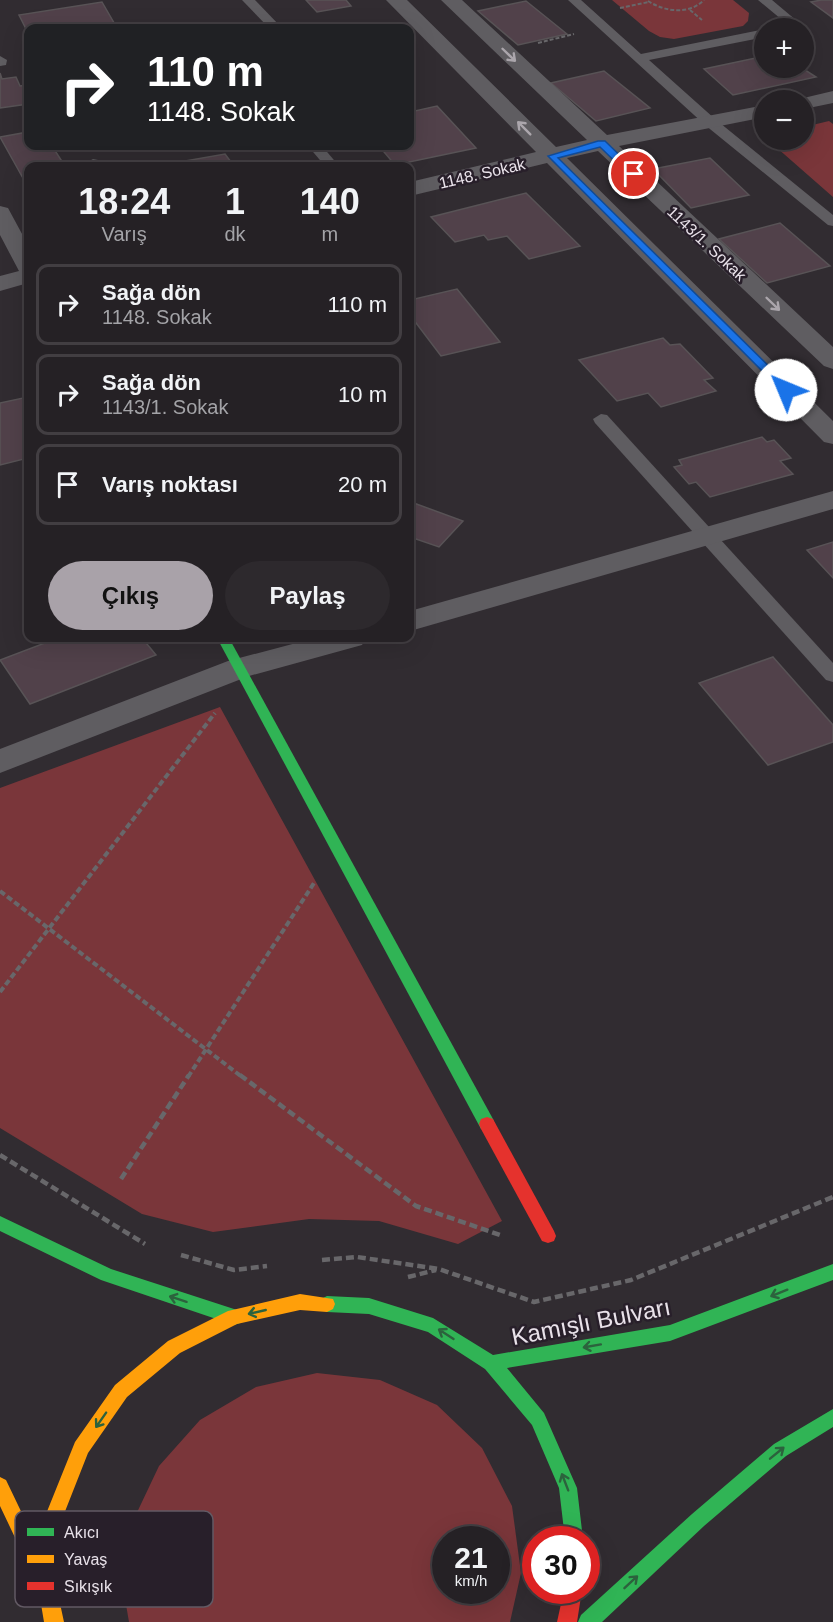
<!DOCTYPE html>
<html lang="tr">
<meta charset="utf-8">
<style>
body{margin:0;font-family:Arial,sans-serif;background:#2d292d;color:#f1f3f6;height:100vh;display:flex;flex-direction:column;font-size:22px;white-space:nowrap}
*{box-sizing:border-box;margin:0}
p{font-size:20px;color:#a3a3a7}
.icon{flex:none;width:33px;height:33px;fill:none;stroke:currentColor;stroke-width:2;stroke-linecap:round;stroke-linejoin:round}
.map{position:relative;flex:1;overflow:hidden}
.sheet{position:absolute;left:24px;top:162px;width:390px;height:480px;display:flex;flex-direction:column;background:#252125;border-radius:12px;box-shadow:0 6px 24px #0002,0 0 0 2px #423e42}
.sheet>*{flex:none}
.top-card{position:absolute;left:24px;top:24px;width:390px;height:126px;border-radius:12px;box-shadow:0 6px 24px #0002,0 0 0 2px #423e42;background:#202124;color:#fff;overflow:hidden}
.controls{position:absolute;left:754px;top:18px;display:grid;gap:12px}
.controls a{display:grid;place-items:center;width:60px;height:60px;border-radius:50%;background:#252125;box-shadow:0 6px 24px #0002,0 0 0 2px #423e42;font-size:30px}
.speed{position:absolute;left:432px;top:1526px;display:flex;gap:12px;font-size:30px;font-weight:700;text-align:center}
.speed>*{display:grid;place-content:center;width:78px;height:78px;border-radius:50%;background:#252125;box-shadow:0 6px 24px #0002,0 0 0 2px #423e42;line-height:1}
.speed small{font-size:15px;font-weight:400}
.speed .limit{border:9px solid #d22;background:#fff;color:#111}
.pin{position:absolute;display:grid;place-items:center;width:51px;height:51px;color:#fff;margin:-26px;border:3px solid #fff;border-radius:50%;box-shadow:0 2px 6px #0007}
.me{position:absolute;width:66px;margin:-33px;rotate:315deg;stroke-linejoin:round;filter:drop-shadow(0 0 4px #0008)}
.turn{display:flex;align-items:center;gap:21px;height:126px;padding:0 24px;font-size:27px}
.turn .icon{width:78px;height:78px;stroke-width:2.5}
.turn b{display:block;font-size:42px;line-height:51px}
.eta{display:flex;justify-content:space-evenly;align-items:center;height:102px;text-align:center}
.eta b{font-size:36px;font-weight:700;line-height:42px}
.button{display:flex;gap:12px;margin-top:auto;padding:12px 24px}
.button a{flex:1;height:69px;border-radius:36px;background:#a9a2a9;color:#111;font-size:24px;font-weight:700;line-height:69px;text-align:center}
.button a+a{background:#2d292d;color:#f1f3f6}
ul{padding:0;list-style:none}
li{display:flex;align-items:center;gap:18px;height:81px;margin:0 12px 9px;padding:0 12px;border:3px solid #423e42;border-radius:12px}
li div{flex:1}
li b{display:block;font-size:22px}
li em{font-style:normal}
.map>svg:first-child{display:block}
.green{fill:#7a363a;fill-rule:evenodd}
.building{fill:#51414a;stroke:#585356;stroke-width:1.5}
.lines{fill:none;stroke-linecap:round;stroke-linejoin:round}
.path-far2{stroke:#68676a;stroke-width:2;stroke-dasharray:4 2;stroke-linecap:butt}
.path-far1{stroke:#68676a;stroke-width:4;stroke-dasharray:6 3;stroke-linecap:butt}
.path{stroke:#68676a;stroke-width:4.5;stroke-dasharray:8 4;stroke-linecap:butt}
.lane{fill:#5f5d61;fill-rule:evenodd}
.street{fill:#5f5d61;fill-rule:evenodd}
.fast{fill:#30b455;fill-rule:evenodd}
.slow{fill:#ff9f0a;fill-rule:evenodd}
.jam{fill:#e5322d;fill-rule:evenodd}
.oneway{stroke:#aba6ac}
.oneway2{stroke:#2c623d}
.route{fill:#1a73e8;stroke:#114b97;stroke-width:1.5}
.labels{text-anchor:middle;stroke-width:5;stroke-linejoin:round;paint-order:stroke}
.far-street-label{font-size:16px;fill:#e9e2ea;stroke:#281f2a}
.near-street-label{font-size:24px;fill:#e9e2ea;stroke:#281f2a}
.key{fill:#281f2a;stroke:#625a64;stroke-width:1.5}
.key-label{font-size:16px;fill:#e9e2ea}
</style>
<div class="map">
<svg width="833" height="1622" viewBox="0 0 833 1622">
<rect width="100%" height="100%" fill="#312c31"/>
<!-- green -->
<g class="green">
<polygon points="612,0 733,0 749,13 748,21 743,26 674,39 660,37 649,31"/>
<polygon points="829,121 833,124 833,197 768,140 804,140 804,127"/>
<polygon points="220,707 502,1221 458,1244 379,1221 309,1219 213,1232 142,1214 0,1128 0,788"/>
<path d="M317,1373L380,1380L437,1405L482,1448L512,1506L521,1573L510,1622H129L123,1587L132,1523L159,1466L200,1420L256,1387ZM446,1539H496V1590H446Z"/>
</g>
<!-- building -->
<g class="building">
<polygon points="306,0 346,0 351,6 317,12"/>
<polygon points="821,0 833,0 833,18 811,2"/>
<polygon points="526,1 567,34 518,45 478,11"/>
<polygon points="102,2 117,28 54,28 52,25 26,29 19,15"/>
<polygon points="765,56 765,68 802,68 816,77 733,95 704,69"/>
<polygon points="604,71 650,108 596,121 551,83"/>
<polygon points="0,73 2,79 16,77 20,86 28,85 28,104 0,108"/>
<polygon points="437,106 476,148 395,165 379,146 410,146 410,134 413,134 410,130 410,112"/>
<polygon points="28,132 28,146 52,146 65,166 28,166 28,179 24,180 0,137"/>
<polygon points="225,154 234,166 189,166 185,161"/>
<polygon points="710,158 749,195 691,208 653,169"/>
<polygon points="526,193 580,246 529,259 507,236 488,240 484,235 455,242 431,217"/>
<polygon points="780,223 830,266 767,283 719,239"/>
<polygon points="457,289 500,342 441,356 410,315 410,300"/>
<polygon points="663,338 670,345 680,344 713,378 704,380 716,391 661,407 648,393 617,401 579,360"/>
<polygon points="23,398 28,410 28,458 0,465 0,403"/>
<polygon points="762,437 767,442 774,440 791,458 780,461 793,474 710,497 696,482 689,484 674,467 682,465 679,460"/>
<polygon points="411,502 463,521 439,547 410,537"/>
<polygon points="833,542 833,578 807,550"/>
<polygon points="58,638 142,638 156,655 30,704 0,660"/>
<polygon points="773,657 833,725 833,742 768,765 699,683"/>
</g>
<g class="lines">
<!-- path-far2 -->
<g class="path-far2">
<path d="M648,1C665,12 689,15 704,0"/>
<polyline points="620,8 649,2"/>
<polyline points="690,10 702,20"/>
<polyline points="538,43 574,34"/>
</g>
<!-- path-far1 -->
<g class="path-far1">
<polyline points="0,891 242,1077"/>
<polyline points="0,992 215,713"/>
<polyline points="188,1077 314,883"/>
</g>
<!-- path -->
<g class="path">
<polyline points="240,1075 416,1206 503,1236"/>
<polyline points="0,1155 145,1244"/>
<polyline points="121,1179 189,1075"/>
<polyline points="181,1255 234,1270 267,1266"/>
<polyline points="322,1260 357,1257 439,1269 534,1302 631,1280 833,1197"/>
<polyline points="408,1277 436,1270"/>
</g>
<!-- lane -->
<g class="lane">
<polygon points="242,0 255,0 282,28 269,28"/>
<polygon points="568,0 581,0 641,54 765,29 765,37 649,60 715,119 833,215 833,226 828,225 705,125"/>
<polygon points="758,0 772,0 803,26 802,28 780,28 782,25 787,24"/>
<polygon points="0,56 7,60 6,65 0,66"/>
<polygon points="308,146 322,146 339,166 325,166"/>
<polygon points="93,159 98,160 102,166 88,166 86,163"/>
<polygon points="601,414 607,415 833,663 833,682 826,680 595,423 593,419"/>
</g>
<!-- street -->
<g class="street">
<polygon points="386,0 407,0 556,147 587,140 441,0 462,0 607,135 765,105 765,117 619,146 833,347 833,369 824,366 598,151 567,158 833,421 833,444 824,442 547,163 410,196 410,182 536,152"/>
<polygon points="833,91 833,103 804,109 804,100 795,100"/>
<polygon points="0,206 8,208 28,245 28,283 0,291 0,276 19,271 0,235"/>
<polygon points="833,491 833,509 410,631 410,611"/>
<polygon points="315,638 366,638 362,645 249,676 0,773 0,749 228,661"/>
</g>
<!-- fast -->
<g class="fast">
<polygon points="217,638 229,638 493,1119 495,1124 493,1129 487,1131 481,1129"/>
<polygon points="0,1216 111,1269 234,1309 240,1311 242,1317 240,1323 234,1325 101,1280 0,1231"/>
<polygon points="833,1264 833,1280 670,1341 507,1368 544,1413 577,1488 583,1539 565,1539 559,1488 532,1425 485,1369 428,1332 369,1314 327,1312 321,1309 319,1304 321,1299 327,1296 369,1298 433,1318 493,1355 670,1325"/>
<polygon points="833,1409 833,1427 786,1456 704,1526 602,1622 578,1622 581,1615 692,1514 774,1444"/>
</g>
<!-- slow -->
<polygon class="slow" points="300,1294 333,1299 335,1304 333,1309 327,1312 300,1310 237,1324 180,1353 127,1397 88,1453 64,1514 56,1585 64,1622 44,1622 38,1586 0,1506 0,1477 6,1480 41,1553 46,1514 75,1442 115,1385 168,1341 228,1311"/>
<!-- jam -->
<g class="jam">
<polygon points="487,1117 493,1119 554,1231 556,1236 554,1241 548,1243 542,1241 481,1129 479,1124 481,1119"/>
<polygon points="564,1590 582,1590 577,1622 557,1622"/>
</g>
</g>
<!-- one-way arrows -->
<defs><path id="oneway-shaft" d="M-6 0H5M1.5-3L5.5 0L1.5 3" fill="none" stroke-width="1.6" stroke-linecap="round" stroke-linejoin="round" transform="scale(1.5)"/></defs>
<g class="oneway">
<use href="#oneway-shaft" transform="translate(509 55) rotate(44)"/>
<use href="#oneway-shaft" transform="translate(524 128) rotate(-135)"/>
<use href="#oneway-shaft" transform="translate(773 304) rotate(44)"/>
</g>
<g class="oneway2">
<use href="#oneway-shaft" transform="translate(779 1293) rotate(158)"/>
<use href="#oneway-shaft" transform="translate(178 1299) rotate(-162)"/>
<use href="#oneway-shaft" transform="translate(257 1312) rotate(167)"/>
<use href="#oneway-shaft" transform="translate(446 1334) rotate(-147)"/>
<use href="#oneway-shaft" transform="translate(592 1346) rotate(170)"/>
<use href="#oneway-shaft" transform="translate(101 1420) rotate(125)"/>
<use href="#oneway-shaft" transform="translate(777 1453) rotate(-39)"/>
<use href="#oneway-shaft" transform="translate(565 1482) rotate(-111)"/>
<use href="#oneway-shaft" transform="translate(631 1582) rotate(-43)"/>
</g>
<!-- route -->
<polygon class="route" points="598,141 605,141 637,172 637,176 630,176 600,147 558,158 790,387 790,392 783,392 548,156"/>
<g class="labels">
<!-- far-street labels -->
<g class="far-street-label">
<text transform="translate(482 173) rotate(-13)" y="6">1148. Sokak</text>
<text transform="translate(707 243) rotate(43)" y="6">1143/1. Sokak</text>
</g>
<!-- near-street labels -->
<g class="near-street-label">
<text transform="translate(591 1322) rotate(-11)" y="8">Kamışlı Bulvarı</text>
</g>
</g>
<!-- legend -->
<rect x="15" y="1511" width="198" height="96" rx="9" class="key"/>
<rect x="27" y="1528" width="27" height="8" fill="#30b455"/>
<rect x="27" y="1555" width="27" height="8" fill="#ff9f0a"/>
<rect x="27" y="1582" width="27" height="8" fill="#e5322d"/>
<g class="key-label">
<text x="64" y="1538">Akıcı</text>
<text x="64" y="1565">Yavaş</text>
<text x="64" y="1592">Sıkışık</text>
</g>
</svg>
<div class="controls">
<a>+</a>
<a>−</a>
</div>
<div class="speed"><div>21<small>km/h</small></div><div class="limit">30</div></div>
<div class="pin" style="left:634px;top:174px;background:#d93025"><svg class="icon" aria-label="arrive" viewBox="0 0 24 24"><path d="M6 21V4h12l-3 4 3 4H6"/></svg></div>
<svg class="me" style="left:786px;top:390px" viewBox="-20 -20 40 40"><circle r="19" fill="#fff"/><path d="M0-13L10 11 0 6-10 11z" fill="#1a73e8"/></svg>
<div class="top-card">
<div class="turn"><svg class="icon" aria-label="right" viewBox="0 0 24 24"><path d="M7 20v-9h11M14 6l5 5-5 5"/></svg><div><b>110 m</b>1148. Sokak</div></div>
</div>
<section class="sheet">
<div class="eta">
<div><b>18:24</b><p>Varış</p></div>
<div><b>1</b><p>dk</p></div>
<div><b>140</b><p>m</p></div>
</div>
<ul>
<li><svg class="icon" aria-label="right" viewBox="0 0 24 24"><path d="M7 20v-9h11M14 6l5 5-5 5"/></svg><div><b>Sağa dön</b><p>1148. Sokak</p></div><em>110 m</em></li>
<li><svg class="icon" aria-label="right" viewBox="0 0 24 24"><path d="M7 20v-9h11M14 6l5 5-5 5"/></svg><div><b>Sağa dön</b><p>1143/1. Sokak</p></div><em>10 m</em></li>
<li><svg class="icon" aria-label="arrive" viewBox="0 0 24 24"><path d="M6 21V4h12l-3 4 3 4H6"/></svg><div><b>Varış noktası</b></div><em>20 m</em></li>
</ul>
<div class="button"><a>Çıkış</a><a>Paylaş</a></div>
</section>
</div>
